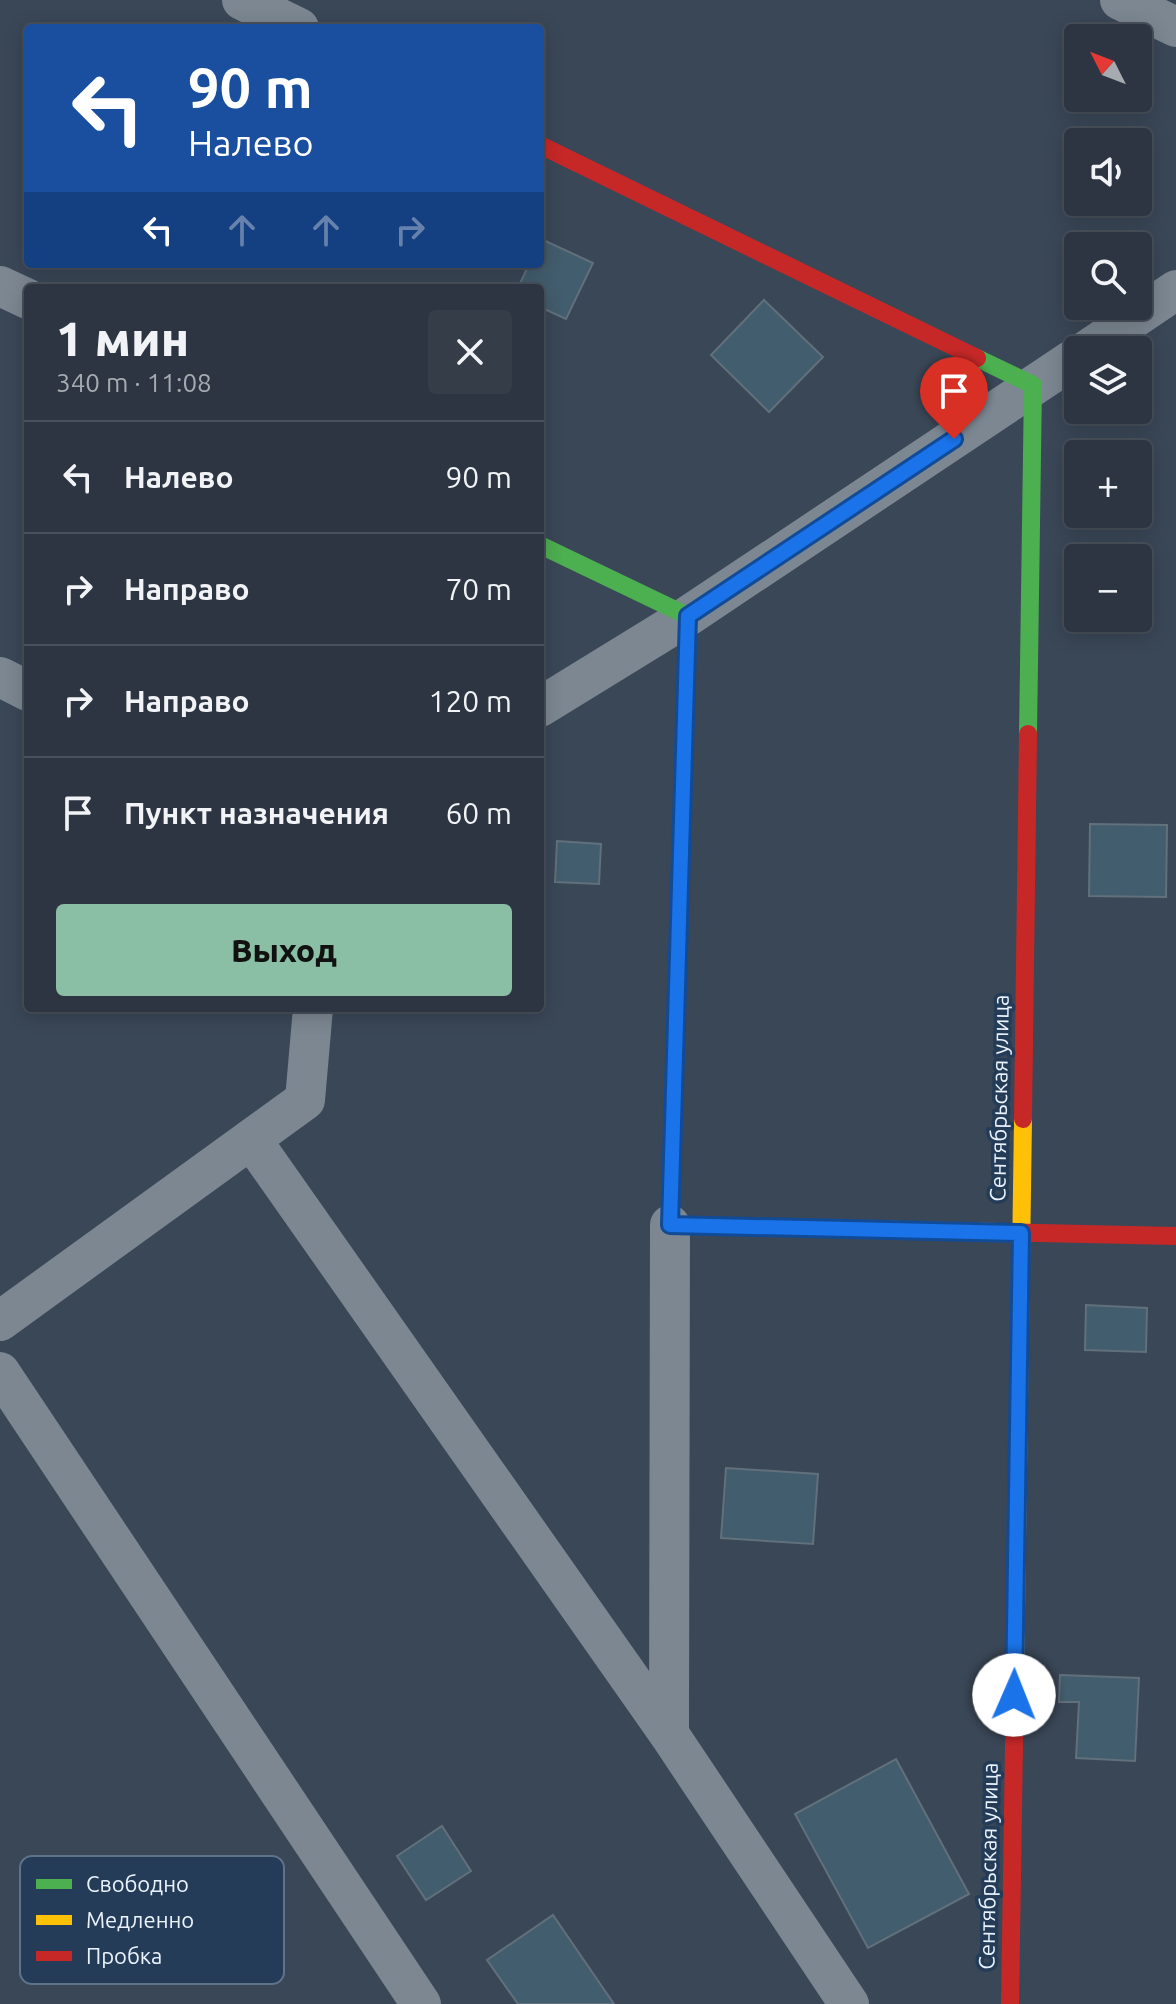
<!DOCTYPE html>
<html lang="ru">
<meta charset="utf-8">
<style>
body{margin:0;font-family:Ubuntu,sans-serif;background:#343d48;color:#f1f3f6;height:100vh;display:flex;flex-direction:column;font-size:30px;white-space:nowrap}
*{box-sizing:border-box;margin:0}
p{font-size:26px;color:#a6abb1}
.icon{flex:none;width:44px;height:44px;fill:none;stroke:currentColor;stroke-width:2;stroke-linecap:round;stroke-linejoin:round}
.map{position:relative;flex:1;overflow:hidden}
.sheet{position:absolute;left:24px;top:284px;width:520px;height:728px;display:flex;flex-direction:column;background:#2c3541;border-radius:8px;box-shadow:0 4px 20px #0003,0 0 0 2px #48505a}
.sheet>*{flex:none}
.banner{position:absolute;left:24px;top:24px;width:520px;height:244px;border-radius:8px;box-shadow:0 4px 20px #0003,0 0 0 2px #48505a;background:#1a4fa0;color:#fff;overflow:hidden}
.needle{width:52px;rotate:312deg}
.controls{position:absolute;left:1064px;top:24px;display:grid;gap:16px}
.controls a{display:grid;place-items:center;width:88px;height:88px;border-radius:8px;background:#2c3541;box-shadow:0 4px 20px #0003,0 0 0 2px #48505a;font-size:40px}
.pin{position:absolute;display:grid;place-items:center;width:68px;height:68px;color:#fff;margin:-82px -34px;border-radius:50% 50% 50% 0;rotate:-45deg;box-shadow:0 0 8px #0007}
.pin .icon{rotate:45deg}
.me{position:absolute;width:88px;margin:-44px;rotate:1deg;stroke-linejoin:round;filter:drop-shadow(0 0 6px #0008)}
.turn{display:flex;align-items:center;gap:28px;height:168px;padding:0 32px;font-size:36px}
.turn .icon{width:104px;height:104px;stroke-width:2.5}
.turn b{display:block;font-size:56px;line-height:68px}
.lanes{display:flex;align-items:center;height:76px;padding:0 32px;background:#0003;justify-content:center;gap:40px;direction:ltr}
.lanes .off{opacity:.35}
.round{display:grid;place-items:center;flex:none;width:84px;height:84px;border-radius:8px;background:#343d48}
.headline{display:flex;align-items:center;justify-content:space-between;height:136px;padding:0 32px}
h1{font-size:48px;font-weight:800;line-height:60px}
.primary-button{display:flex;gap:16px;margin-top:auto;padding:16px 32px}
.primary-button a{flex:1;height:92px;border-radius:8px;background:#8abfa5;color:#111;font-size:32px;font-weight:800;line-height:92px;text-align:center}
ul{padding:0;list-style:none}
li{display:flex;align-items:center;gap:24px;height:112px;padding:0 32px;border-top:2px solid #48505a}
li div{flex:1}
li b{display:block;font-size:30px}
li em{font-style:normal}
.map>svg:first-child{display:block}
.building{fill:#425d6d;stroke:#61707b;stroke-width:2}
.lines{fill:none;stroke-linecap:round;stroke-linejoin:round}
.street{stroke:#7c8792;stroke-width:40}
.fast{stroke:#4caf50;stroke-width:18}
.slow{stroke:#ffc107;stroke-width:18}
.jam{stroke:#c62828;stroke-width:18}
.route-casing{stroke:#114b97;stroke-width:20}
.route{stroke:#1a73e8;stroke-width:14}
.labels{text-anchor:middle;stroke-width:7;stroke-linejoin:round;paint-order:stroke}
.street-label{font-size:22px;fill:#eaf3fd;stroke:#243c57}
.key{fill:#243c57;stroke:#5f7389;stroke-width:2}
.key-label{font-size:22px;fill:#eaf3fd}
</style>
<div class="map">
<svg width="1176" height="2004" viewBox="0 0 1176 2004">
<rect width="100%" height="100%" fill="#3a4757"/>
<!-- building -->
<g class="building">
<polygon points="541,239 593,263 566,319 540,307 540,288 518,288 529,264 540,264"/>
<polygon points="764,300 823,357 769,412 711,355"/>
<polygon points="1090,824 1167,825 1166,897 1089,896"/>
<polygon points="557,841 601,844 599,884 555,882"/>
<polygon points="1086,1305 1147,1308 1146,1352 1085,1350"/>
<polygon points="726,1468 818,1474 813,1544 721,1538"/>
<polygon points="1060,1675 1139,1678 1135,1761 1076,1758 1079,1702 1059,1702"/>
<polygon points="896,1759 969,1894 868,1948 795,1814"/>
<polygon points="442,1826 471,1871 426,1900 397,1856"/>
<polygon points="553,1915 614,2004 518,2004 487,1960"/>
</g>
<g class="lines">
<!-- street -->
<g class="street">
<polyline points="242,0 299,28"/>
<polyline points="1120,0 1176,27"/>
<polyline points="0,286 28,299"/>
<polyline points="1087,350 1176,290"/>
<polyline points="0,677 28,691"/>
<polyline points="540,707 688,616 1078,356"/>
<polyline points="251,1139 669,1734 849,2004"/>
<polyline points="0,1321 305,1100 313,1008"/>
<polyline points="0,1372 421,2004"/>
<polyline points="669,1734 670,1225"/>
</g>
<!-- fast -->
<g class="fast">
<polyline points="977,358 1033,385 1028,734"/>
<polyline points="540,545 688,616 682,815"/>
</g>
<!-- slow -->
<g class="slow">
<polyline points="674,1079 670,1225 998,1232"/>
<polyline points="1015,1682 1023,1119"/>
</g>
<!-- jam -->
<g class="jam">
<polyline points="540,145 977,358"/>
<polyline points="674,1079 682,815"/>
<polyline points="1023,1119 1028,734"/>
<polyline points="998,1232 1176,1236"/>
<polyline points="1010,2004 1015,1682"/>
</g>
</g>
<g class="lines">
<defs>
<polyline id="route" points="954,439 688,616 670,1225 1021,1233 1014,1695"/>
</defs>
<!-- route casing -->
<use href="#route" class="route-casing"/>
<!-- route -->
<use href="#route" class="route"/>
</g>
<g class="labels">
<!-- street labels -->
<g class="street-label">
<text transform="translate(999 1098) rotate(-89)" y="8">Сентябрьская улица</text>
<text transform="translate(988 1866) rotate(-89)" y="8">Сентябрьская улица</text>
</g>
</g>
<!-- legend -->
<rect x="20" y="1856" width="264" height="128" rx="12" class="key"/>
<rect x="36" y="1879" width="36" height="10" fill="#4caf50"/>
<rect x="36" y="1915" width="36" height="10" fill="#ffc107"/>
<rect x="36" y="1951" width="36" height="10" fill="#c62828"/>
<g class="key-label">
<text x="86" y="1892">Свободно</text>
<text x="86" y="1928">Медленно</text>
<text x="86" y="1964">Пробка</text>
</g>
</svg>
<div class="controls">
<a><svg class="needle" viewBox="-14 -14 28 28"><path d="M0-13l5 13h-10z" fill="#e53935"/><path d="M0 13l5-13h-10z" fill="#a6abb1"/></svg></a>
<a><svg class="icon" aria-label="sound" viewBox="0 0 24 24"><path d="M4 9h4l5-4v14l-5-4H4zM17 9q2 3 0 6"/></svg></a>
<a><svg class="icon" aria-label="search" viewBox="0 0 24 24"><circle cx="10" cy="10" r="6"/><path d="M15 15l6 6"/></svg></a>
<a><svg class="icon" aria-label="layers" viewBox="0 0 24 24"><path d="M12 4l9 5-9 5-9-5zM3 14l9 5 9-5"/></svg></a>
<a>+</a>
<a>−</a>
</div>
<div class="pin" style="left:954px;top:439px;background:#d93025"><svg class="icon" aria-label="arrive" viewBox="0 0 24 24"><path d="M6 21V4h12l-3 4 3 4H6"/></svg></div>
<svg class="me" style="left:1014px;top:1695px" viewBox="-20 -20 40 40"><circle r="19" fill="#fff"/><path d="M0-13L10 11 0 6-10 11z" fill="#1a73e8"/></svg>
<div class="banner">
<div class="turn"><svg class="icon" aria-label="left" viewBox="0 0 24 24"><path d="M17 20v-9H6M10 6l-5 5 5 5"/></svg><div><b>90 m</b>Налево</div></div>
<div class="lanes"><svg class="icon" aria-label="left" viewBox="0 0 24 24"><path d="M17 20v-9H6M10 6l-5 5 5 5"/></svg><svg class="icon off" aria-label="ahead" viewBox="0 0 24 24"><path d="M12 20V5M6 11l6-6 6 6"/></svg><svg class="icon off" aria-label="ahead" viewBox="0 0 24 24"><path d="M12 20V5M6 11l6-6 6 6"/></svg><svg class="icon off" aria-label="right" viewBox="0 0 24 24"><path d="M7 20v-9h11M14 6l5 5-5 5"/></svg></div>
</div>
<section class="sheet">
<div class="headline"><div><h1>1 мин</h1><p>340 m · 11:08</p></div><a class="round"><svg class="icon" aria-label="close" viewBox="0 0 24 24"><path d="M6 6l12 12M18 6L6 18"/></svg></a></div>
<ul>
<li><svg class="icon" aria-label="left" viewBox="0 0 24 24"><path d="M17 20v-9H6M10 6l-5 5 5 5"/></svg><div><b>Налево</b></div><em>90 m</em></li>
<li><svg class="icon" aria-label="right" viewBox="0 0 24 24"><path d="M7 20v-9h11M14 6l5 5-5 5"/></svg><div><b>Направо</b></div><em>70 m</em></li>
<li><svg class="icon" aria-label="right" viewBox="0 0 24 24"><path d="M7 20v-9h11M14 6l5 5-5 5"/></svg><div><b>Направо</b></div><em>120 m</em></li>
<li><svg class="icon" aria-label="arrive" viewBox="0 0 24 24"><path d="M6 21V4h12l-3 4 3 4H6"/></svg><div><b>Пункт назначения</b></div><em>60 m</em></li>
</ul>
<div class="primary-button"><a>Выход</a></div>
</section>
</div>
